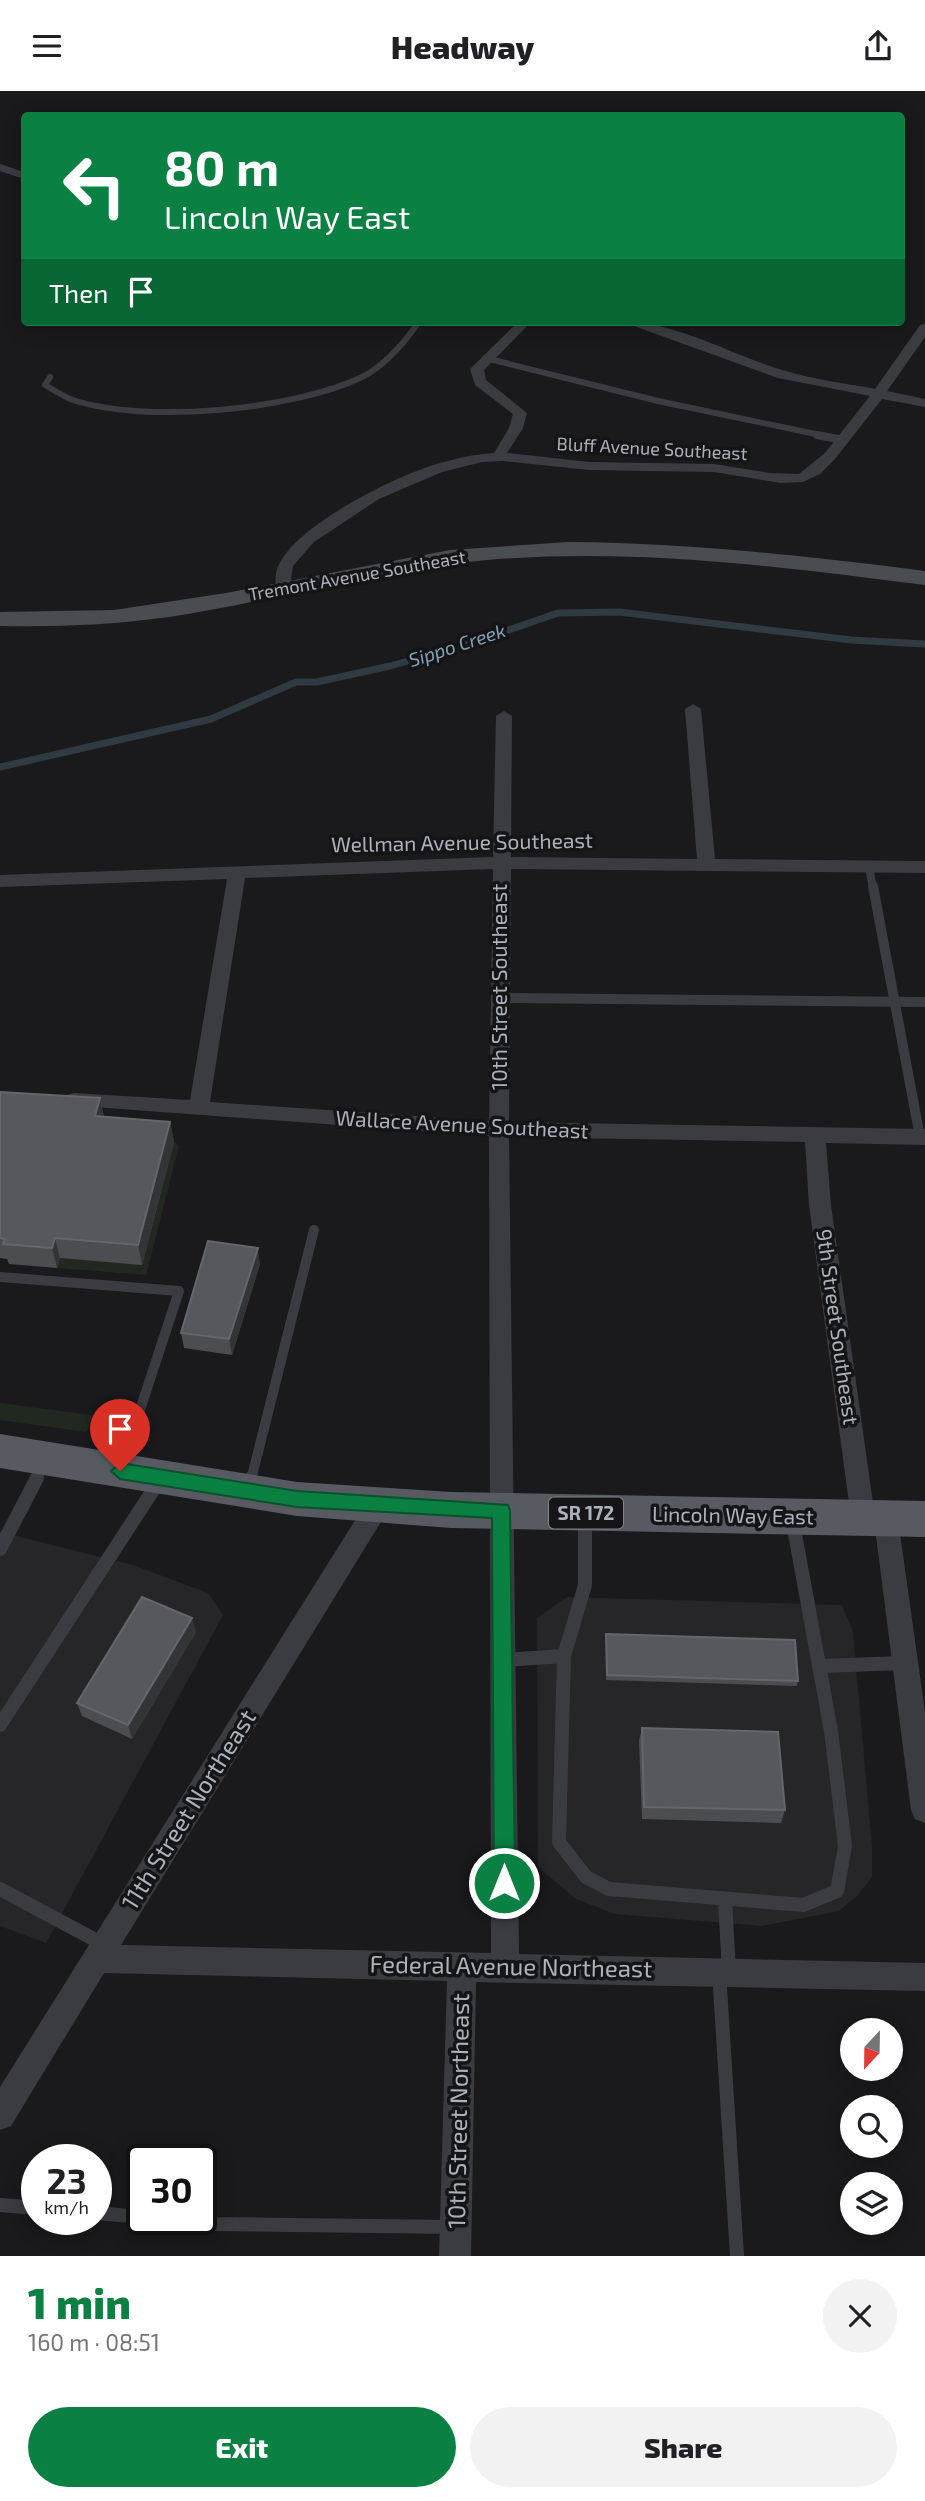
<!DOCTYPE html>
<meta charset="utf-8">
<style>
body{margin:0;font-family:"Exo 2",sans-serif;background:#f2f2f2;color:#202124;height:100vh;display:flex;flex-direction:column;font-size:26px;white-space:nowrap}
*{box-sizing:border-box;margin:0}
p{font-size:23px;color:#757577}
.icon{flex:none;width:38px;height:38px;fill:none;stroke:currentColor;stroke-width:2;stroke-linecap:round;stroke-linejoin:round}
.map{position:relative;height:2165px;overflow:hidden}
.side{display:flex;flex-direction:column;background:#fff;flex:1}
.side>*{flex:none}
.top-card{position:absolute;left:21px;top:21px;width:884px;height:214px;border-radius:7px;box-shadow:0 4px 18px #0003;background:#0b8043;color:#fff;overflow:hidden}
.needle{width:46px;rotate:202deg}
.controls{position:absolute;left:840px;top:1927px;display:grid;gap:14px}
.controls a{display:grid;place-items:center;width:63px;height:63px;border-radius:50%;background:#fff;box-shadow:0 4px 18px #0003;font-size:35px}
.speed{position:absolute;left:21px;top:2053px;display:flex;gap:14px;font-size:35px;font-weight:700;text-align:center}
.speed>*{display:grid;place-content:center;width:91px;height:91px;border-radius:50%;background:#fff;box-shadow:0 4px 18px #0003;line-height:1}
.speed small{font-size:18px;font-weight:400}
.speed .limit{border:4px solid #111;border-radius:10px;background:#fff;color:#111}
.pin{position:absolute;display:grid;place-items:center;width:60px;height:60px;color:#fff;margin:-72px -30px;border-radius:50% 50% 50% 0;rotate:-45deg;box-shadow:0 0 7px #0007}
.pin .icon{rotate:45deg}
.me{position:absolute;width:77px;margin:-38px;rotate:0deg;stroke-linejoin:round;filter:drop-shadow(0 0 5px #0008)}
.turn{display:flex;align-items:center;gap:24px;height:147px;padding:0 28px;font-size:32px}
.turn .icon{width:91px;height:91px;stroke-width:2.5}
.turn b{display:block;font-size:49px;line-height:60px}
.then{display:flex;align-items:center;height:66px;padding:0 28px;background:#0003;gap:14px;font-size:26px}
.round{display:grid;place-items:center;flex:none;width:74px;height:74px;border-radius:37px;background:#f2f2f2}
.overview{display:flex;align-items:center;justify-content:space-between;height:119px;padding:0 28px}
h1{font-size:42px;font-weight:800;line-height:52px;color:#0b8043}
.cta{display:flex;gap:14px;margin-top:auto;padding:14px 28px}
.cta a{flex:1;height:80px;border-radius:42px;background:#0b8043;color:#fff;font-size:28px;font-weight:800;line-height:80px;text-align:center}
.cta a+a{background:#f2f2f2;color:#202124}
header{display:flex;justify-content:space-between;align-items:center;height:91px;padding:0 28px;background:#fff;font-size:32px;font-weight:800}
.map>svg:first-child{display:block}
.built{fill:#262629}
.green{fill:#202820}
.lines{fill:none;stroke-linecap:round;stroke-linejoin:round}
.stream{stroke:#2f3a41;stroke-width:7}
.lane-far3{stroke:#3b3c41;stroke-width:6}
.lane-far2{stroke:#3b3c41;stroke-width:8}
.lane-far1{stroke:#3b3c41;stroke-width:10}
.lane{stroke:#3b3c41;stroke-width:14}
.street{fill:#3b3c41;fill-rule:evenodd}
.secondary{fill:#494c51;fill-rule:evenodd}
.primary{fill:#575a61;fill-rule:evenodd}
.wall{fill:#4b4d51}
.shaded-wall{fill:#333437}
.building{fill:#56585d;stroke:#63666c;stroke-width:2}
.route{fill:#0b8043;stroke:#07532c;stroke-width:2}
.labels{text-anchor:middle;stroke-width:7;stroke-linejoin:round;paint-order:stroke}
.far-street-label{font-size:18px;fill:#acb2bc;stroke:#151517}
.far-water-label{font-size:19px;font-style:italic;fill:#83a3b7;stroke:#151517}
.shield{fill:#151517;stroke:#7f838a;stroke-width:2}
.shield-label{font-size:19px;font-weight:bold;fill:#acb2bc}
.street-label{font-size:21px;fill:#acb2bc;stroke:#151517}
.near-street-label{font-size:24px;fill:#acb2bc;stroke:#151517}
</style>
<header><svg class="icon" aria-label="menu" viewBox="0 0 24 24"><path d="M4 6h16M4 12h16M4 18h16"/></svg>Headway<svg class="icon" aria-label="share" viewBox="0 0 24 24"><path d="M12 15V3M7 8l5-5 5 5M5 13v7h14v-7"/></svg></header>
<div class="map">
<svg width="925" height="2165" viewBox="0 0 925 2165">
<rect width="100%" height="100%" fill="#1a1a1c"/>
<!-- built -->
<g class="built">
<polygon points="0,1441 133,1474 208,1502 223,1524 46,1852 0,1835"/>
<polygon points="567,1506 842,1514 853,1541 872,1756 872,1786 857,1805 839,1820 762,1835 615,1823 576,1808 538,1776 537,1527"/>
</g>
<!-- green -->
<g class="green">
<polygon points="174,1051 179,1055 146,1184 57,1177 60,1167"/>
<polygon points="0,1312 98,1325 86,1341 0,1329"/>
</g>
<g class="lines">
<!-- stream -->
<polyline class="stream" points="0,676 211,628 296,591 317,591 390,575 462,555 558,522 619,521 851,549 925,553"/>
<!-- lane-far3 -->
<g class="lane-far3">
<polyline points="485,267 658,310 825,345"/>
<path d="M50,286L45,294C54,299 64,306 73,309C145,333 294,319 362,286C385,275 404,252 419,231"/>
</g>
<!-- lane-far2 -->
<g class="lane-far2">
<polyline points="817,344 843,349"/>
<polyline points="869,776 873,797"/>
</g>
<!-- lane-far1 -->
<g class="lane-far1">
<polyline points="873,795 920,1046"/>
<polyline points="499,907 925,911"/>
<polyline points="0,1186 179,1200 122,1374"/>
<polyline points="36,1389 46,1371"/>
<polyline points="251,1389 314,1139"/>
</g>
<!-- lane -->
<g class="lane">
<polyline points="249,1397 251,1387"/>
<polyline points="585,1426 585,1494 564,1565 559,1751 586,1786 609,1798 803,1814 837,1800 845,1755 831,1640 793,1432"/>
<polyline points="0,1458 37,1387"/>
<polyline points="504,1569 564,1565"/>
<polyline points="819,1575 903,1572"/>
<polyline points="0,1634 159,1390"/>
<polyline points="0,1798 103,1853"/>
<polyline points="725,1808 729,1881"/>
<polyline points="719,1881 737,2165"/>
<polyline points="0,2114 37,2117"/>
<polyline points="96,2122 142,2126"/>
<polyline points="162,2128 216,2133 453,2136"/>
</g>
<!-- street -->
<g class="street">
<polygon points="0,73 24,81 24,88 0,80"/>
<path d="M518,231H531L484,279L486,289L527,322L523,337L507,362L589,371L714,373L770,382L799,383L825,362L870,305L778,287L623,231C680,231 732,265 786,280C814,289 846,292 875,298L920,234L925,233V246L887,300L925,308V316L882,308L835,368L820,383L803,391L781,392L714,381L589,379L504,370L482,371L442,381L379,408L314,451L293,475L289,501H279C253,456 377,396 409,383C436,372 465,364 494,362L509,337L513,323L475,294L470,278Z"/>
<path d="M693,613L701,618L715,768L925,770V782L511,778L509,1031L925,1038V1054L826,1052L831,1114L875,1426L877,1420L886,1417L895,1420L898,1428L925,1621V1732L915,1728L911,1719L874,1429L872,1435L863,1438L854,1435L851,1427L809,1114L805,1051L509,1046L519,1863L925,1872V1900L476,1891L471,2165H439L447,1890L104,1882L11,2035L0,2039V1996L369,1407L378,1403L387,1407L390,1414L387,1421L121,1854L491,1862L489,1045L67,1014L64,1009L67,1004L74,1002L190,1009L227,788L0,796V784L493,766L496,625L504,620L512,625L511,766L697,768L685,618ZM493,778L489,1030L210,1011L245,787Z"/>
</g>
<!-- secondary -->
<path class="secondary" d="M569,451C688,452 806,465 925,480V494C768,474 608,453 450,473C355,485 263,512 169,526C112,534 57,536 0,535V521L114,519L226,502L450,459Z"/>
<!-- primary -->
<polygon class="primary" points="0,1343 297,1391 451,1401 925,1410 925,1446 451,1437 297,1425 0,1377"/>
</g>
<!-- wall -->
<g class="wall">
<polygon points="0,1001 100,1007 104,1026 170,1031 174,1051 142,1174 60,1167 57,1177 9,1173 7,1168 0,1167"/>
<polygon points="260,1173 232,1264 184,1257 181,1242"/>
<polygon points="196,1541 132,1648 82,1625 77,1612"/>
<polygon points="606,1543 798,1590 797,1595 606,1589"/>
<polygon points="642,1637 785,1719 781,1732 642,1728 639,1650"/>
</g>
<!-- shaded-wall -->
<g class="shaded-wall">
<polygon points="100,1007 104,1028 95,1025"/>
<polygon points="170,1031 174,1051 142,1174 138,1154"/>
<polygon points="55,1147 60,1167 57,1177 52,1157"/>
<polygon points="258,1157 260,1173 232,1264 229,1248"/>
<polygon points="192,1527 196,1541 132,1648 128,1634"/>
</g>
<!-- building -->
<g class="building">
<polygon points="0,1001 100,1007 95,1025 170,1031 138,1154 55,1147 52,1157 3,1153 5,1148 0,1147"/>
<polygon points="208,1150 258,1157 229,1248 181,1242"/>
<polygon points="142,1506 192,1527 128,1634 77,1612"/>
<polygon points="606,1543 795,1549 798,1590 607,1584"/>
<polygon points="642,1637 778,1641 785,1719 644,1716"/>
</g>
<!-- route -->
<polygon class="route" points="120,1372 297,1400 508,1414 510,1420 515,1792 512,1799 504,1802 497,1799 494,1792 492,1427 297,1416 120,1388 111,1380"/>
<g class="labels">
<!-- far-street labels -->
<g class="far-street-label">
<text transform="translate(652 358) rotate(3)" y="6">Bluff Avenue Southeast</text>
<text transform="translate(357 485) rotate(-10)" y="6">Tremont Avenue Southeast</text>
</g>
<!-- far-water labels -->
<g class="far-water-label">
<text transform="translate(457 554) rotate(-18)" y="7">Sippo Creek</text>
</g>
<!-- shield labels -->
<rect class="shield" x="549" y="1406.5" width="74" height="31" rx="5"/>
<g class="shield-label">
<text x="586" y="1429">SR 172</text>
</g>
<!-- street labels -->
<g class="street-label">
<text transform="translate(462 752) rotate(-1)" y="7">Wellman Avenue Southeast</text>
<text transform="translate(500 896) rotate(-90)" y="7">10th Street Southeast</text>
<text transform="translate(462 1034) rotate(3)" y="7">Wallace Avenue Southeast</text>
<text transform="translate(837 1236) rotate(82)" y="7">9th Street Southeast</text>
<text transform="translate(733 1425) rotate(1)" y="7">Lincoln Way East</text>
</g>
<!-- near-street labels -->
<g class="near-street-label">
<text transform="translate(189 1719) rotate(-58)" y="8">11th Street Northeast</text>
<text transform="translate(511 1876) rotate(1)" y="8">Federal Avenue Northeast</text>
<text transform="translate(459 2020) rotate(-89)" y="8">10th Street Northeast</text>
</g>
</g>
</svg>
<div class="controls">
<a><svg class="needle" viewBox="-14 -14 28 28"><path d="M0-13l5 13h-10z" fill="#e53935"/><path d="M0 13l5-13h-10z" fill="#757577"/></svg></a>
<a><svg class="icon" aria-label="search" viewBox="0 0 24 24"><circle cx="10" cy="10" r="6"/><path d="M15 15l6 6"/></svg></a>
<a><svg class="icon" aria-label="layers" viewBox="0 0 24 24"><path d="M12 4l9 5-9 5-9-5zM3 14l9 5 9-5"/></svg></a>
</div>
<div class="speed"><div>23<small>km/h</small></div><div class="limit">30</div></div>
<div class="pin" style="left:120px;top:1380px;background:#d93025"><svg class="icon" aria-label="arrive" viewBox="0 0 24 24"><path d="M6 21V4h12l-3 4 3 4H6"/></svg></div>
<svg class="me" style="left:504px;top:1792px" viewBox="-20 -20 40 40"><circle r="17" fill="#0b8043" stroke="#fff" stroke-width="3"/><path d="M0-11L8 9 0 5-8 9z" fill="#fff"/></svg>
<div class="top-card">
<div class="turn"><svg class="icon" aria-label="left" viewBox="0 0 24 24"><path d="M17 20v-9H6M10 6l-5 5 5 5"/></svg><div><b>80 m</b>Lincoln Way East</div></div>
<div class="then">Then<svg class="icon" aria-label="arrive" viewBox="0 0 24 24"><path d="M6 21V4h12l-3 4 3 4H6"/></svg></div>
</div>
</div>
<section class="side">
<div class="overview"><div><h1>1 min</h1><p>160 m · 08:51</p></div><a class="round"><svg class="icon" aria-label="close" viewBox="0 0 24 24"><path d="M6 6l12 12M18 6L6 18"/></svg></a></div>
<div class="cta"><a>Exit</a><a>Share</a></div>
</section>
